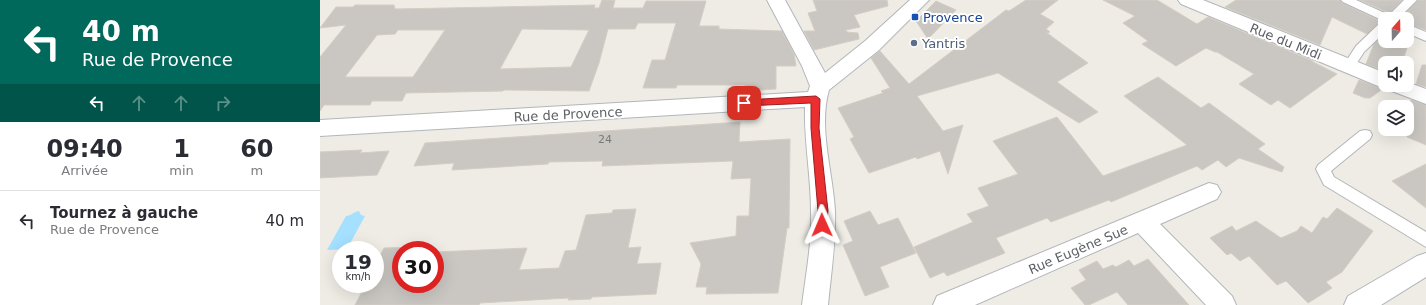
<!DOCTYPE html>
<html lang="fr">
<meta charset="utf-8">
<style>
body{margin:0;font-family:"DejaVu Sans",sans-serif;background:#f7f7f7;color:#2b2b33;height:100vh;display:flex;flex-direction:column;font-size:15px;white-space:nowrap}
*{box-sizing:border-box;margin:0}
p{font-size:13px;color:#7c7c81}
.icon{flex:none;width:22px;height:22px;fill:none;stroke:currentColor;stroke-width:2;stroke-linecap:round;stroke-linejoin:round}
.map{position:relative;flex:1;overflow:hidden}
.drawer{display:flex;flex-direction:column;background:#fff;width:320px}
.drawer>*{flex:none}
.hud{background:#00695c;color:#fff;overflow:hidden}
.needle{width:26px;rotate:20deg}
.controls{position:absolute;left:1058px;top:12px;display:grid;gap:8px}
.controls a{display:grid;place-items:center;width:36px;height:36px;border-radius:8px;background:#fff;box-shadow:0 4px 16px #0002;font-size:20px}
.speed{position:absolute;left:12px;top:241px;display:flex;gap:8px;font-size:20px;font-weight:700;text-align:center}
.speed>*{display:grid;place-content:center;width:52px;height:52px;border-radius:50%;background:#fff;box-shadow:0 4px 16px #0002;line-height:1}
.speed small{font-size:10px;font-weight:400}
.speed .limit{border:6px solid #d22;background:#fff;color:#111}
.pin{position:absolute;display:grid;place-items:center;width:34px;height:34px;color:#fff;margin:-17px;border-radius:8px;box-shadow:0 2px 6px #0006}
.me{position:absolute;width:44px;margin:-22px;rotate:359deg;stroke-linejoin:round;filter:drop-shadow(0 0 3px #0008)}
.turn{display:flex;align-items:center;gap:14px;height:84px;padding:0 16px;font-size:18px}
.turn .icon{width:52px;height:52px;stroke-width:2.5}
.turn b{display:block;font-size:28px;line-height:34px}
.lanes{display:flex;align-items:center;height:38px;padding:0 16px;background:#0003;justify-content:center;gap:20px;direction:ltr}
.lanes .off{opacity:.35}
.eta{display:flex;justify-content:space-evenly;align-items:center;height:68px;text-align:center}
.eta b{font-size:24px;font-weight:600;line-height:28px}
ul{padding:0;list-style:none}
li{display:flex;align-items:center;gap:12px;height:60px;padding:0 16px;border-top:1px solid #e1e1e2}
li div{flex:1}
li b{display:block;font-size:15px}
li em{font-style:normal}
main{display:flex;flex:1;min-height:0}
.map>svg:first-child{display:block}
.water{fill:#a5e0ff}
.building{fill:#cac7c2;stroke:#d4cdc3;fill-rule:evenodd}
.lines{fill:none;stroke-linecap:round;stroke-linejoin:round}
.service-casing{stroke:#b2b6ba;stroke-width:2}
.minor-casing{stroke:#b2b6ba;stroke-width:2}
.service{fill:#fff;fill-rule:evenodd}
.minor{fill:#fff;fill-rule:evenodd}
.route{fill:#eb2f31;stroke:#991f20}
.transit-dot{fill:#1a4fb4;stroke:#fff;stroke-width:1.5}
.service-dot{fill:#5c6f8a;stroke:#fff;stroke-width:1.5}
.labels{text-anchor:middle;stroke-width:4;stroke-linejoin:round;paint-order:stroke}
.number-label{font-size:11px;fill:#787a7c}
.transit-label{font-size:13px;fill:#164399;stroke:#fff;text-anchor:start}
.street-label{font-size:13px;fill:#5d6165;stroke:#fff}
.service-label{font-size:13px;fill:#4e5e75;stroke:#fff;text-anchor:start}
</style>
<main>
<section class="drawer">
<div class="hud">
<div class="turn"><svg class="icon" aria-label="left" viewBox="0 0 24 24"><path d="M17 20v-9H6M10 6l-5 5 5 5"/></svg><div><b>40 m</b>Rue de Provence</div></div>
<div class="lanes"><svg class="icon" aria-label="left" viewBox="0 0 24 24"><path d="M17 20v-9H6M10 6l-5 5 5 5"/></svg><svg class="icon off" aria-label="ahead" viewBox="0 0 24 24"><path d="M12 20V5M6 11l6-6 6 6"/></svg><svg class="icon off" aria-label="ahead" viewBox="0 0 24 24"><path d="M12 20V5M6 11l6-6 6 6"/></svg><svg class="icon off" aria-label="right" viewBox="0 0 24 24"><path d="M7 20v-9h11M14 6l5 5-5 5"/></svg></div>
</div>
<div class="eta">
<div><b>09:40</b><p>Arrivée</p></div>
<div><b>1</b><p>min</p></div>
<div><b>60</b><p>m</p></div>
</div>
<ul>
<li><svg class="icon" aria-label="left" viewBox="0 0 24 24"><path d="M17 20v-9H6M10 6l-5 5 5 5"/></svg><div><b>Tournez à gauche</b><p>Rue de Provence</p></div><em>40 m</em></li>
</ul>
</section>
<div class="map">
<svg width="1106" height="305" viewBox="0 0 1106 305">
<rect width="100%" height="100%" fill="#efece5"/>
<!-- water -->
<path class="water" d="M39,211L41,215L45,216L27,249L7,250L26,216C31,216 33,212 39,211Z"/>
<!-- building -->
<g class="building">
<path d="M282,0H295L293,8H323L326,1H386L379,26H399V29L462,31L474,54L476,66H456V89L425,91V85H357L356,88H323L332,60H345L356,23H318L315,29H288L279,63L269,91L184,90L183,91L86,93L82,101H52L50,105H4L0,111V57L26,25L0,28L16,7H33L35,5H74L75,9L275,5L274,8H279ZM202,29L269,30L251,67L180,69ZM78,30H125L93,77H25L57,35L75,34Z"/>
<polygon points="493,0 567,0 568,6 534,15 540,27 526,30 527,32 538,33 539,39 494,50 484,31 495,31 488,13 497,11"/>
<polygon points="706,0 738,0 720,14 734,22 726,29 730,32 727,33 768,63 737,82 778,112 759,123 678,73 597,96 623,131 643,125 628,174 620,151 597,159 596,157 549,173 530,139 534,137 518,108 563,93 561,91 570,88 551,58 560,51 589,84 686,10 689,11"/>
<polygon points="783,0 837,0 877,24 888,17 993,61 993,62 1017,74 970,108 958,100 951,105 919,84 934,74 897,52 895,52 886,48 856,66 822,44 828,41 803,23 815,16"/>
<polygon points="916,0 1020,0 1022,3 1060,21 1047,34 1012,17 1000,45 905,7"/>
<polygon points="1040,0 1082,0 1069,13"/>
<polygon points="1098,0 1106,0 1106,30 1087,23 1087,19 1080,19"/>
<polygon points="616,1 636,10 608,39 596,21"/>
<polygon points="1065,34 1065,41 1087,41 1087,35 1091,36 1082,63 1065,63 1065,71 1046,64 1054,44"/>
<polygon points="1102,65 1106,65 1106,87 1096,84"/>
<polygon points="838,77 881,108 889,103 945,144 938,149 964,167 962,172 919,158 906,167 898,160 882,170 877,166 791,202 789,200 731,222 727,218 676,238 685,253 627,276 624,272 610,278 594,247 653,222 647,214 669,206 658,188 698,174 673,141 737,117 783,176 867,145 804,96"/>
<polygon points="1039,80 1057,87 1064,88 1050,98 1045,98 1033,93"/>
<polygon points="1091,100 1106,105 1106,145 1087,137 1087,111"/>
<polygon points="420,122 419,142 470,139 469,228 467,228 458,293 386,294 387,287 376,287 381,264 370,243 416,236 417,216 429,216 431,178 411,179 413,161 282,166 283,161 229,162 228,164 132,170 134,163 94,166 105,143"/>
<polygon points="42,150 40,153 69,151 57,175 0,178 0,152"/>
<polygon points="1106,164 1106,208 1072,181"/>
<polygon points="1017,208 1053,231 1022,272 1006,282 1012,288 988,303 966,281 957,285 929,256 920,261 911,253 907,255 890,238 912,226 916,231 936,221 961,238 977,231 981,226 992,233 1003,217 1007,219"/>
<polygon points="316,209 308,248 321,247 317,264 341,263 336,294 272,297 271,299 248,300 249,298 160,303 159,305 35,305 46,284 55,284 55,265 64,248 98,247 96,250 81,250 81,284 115,284 115,252 207,248 199,270 239,268 245,251 256,250 266,215 292,213 293,210"/>
<polygon points="550,211 558,225 578,218 596,253 560,267 569,287 545,296 523,245 533,241 524,221"/>
<polygon points="828,259 869,305 808,305 797,292 769,305 765,305 751,288 766,280 759,270 777,261 783,269 793,265 796,267 809,260 814,266"/>
</g>
<g class="lines">
<defs>
<g id="service">
<polygon points="1021,0 1036,0 1069,15 1084,0 1097,0 1078,19 1065,19 1065,32 1044,52 1033,69 1029,70 1025,69 1023,66 1036,46 1061,22 1064,21 1023,2"/>
<polygon points="1087,24 1106,32 1106,41 1087,33"/>
<polygon points="1045,130 1050,131 1052,135 1050,139 1011,171 1014,177 1106,232 1106,247 1004,185 996,169 998,165 1040,131"/>
</g>
<g id="minor">
<path d="M447,0H465L505,73L545,41L590,0H609L559,50L509,90C498,128 513,172 515,211C516,242 511,274 508,305H482C486,274 492,242 491,211C491,176 484,142 485,107L0,136V120L488,92L490,86L482,66Z"/>
<polygon points="858,0 883,0 1065,73 1065,85 1087,85 1087,82 1106,89 1106,104 1069,90 1067,87 1058,86 861,4"/>
<polygon points="889,183 897,185 901,192 897,199 840,224 912,296 916,305 886,305 818,233 655,305 613,305 617,296"/>
<polygon points="1106,253 1106,277 1061,305 1024,305 1028,296 1097,256"/>
</g>
</defs>
<!-- service casing -->
<use href="#service" class="service-casing"/>
<!-- minor casing -->
<use href="#minor" class="minor-casing"/>
<!-- service -->
<use href="#service" class="service"/>
<!-- minor -->
<use href="#minor" class="minor"/>
</g>
<!-- route -->
<polygon class="route" points="496,96 500,99 499,128 508,211 506,228 502,229 499,228 497,225 498,211 491,128 491,103 424,106 419,103 424,100"/>
<!-- markers -->
<rect class="transit-dot" x="591" y="13" width="8" height="8" rx="2"/>
<circle class="service-dot" cx="594" cy="43" r="4"/>
<g class="labels">
<!-- number labels -->
<g class="number-label">
<text x="285" y="143">24</text>
</g>
<!-- transit labels -->
<g class="transit-label">
<text x="603" y="22">Provence</text>
</g>
<!-- street labels -->
<g class="street-label">
<text transform="translate(966 41) rotate(22)" y="5">Rue du Midi</text>
<text transform="translate(248 114) rotate(-3)" y="5">Rue de Provence</text>
<text transform="translate(758 249) rotate(-23)" y="5">Rue Eugène Sue</text>
</g>
<!-- service labels -->
<g class="service-label">
<text x="602" y="48">Yantris</text>
</g>
</g>
</svg>
<div class="controls">
<a><svg class="needle" viewBox="-14 -14 28 28"><path d="M0-13l5 13h-10z" fill="#e53935"/><path d="M0 13l5-13h-10z" fill="#7c7c81"/></svg></a>
<a><svg class="icon" aria-label="sound" viewBox="0 0 24 24"><path d="M4 9h4l5-4v14l-5-4H4zM17 9q2 3 0 6"/></svg></a>
<a><svg class="icon" aria-label="layers" viewBox="0 0 24 24"><path d="M12 4l9 5-9 5-9-5zM3 14l9 5 9-5"/></svg></a>
</div>
<div class="speed"><div>19<small>km/h</small></div><div class="limit">30</div></div>
<div class="pin" style="left:424px;top:103px;background:#d93025"><svg class="icon" aria-label="arrive" viewBox="0 0 24 24"><path d="M6 21V4h12l-3 4 3 4H6"/></svg></div>
<svg class="me" style="left:502px;top:225px" viewBox="-20 -20 40 40"><path d="M0-17L14 15 0 8-14 15z" fill="#eb2f31" stroke="#fff" stroke-width="4"/></svg>
</div>
</main>
